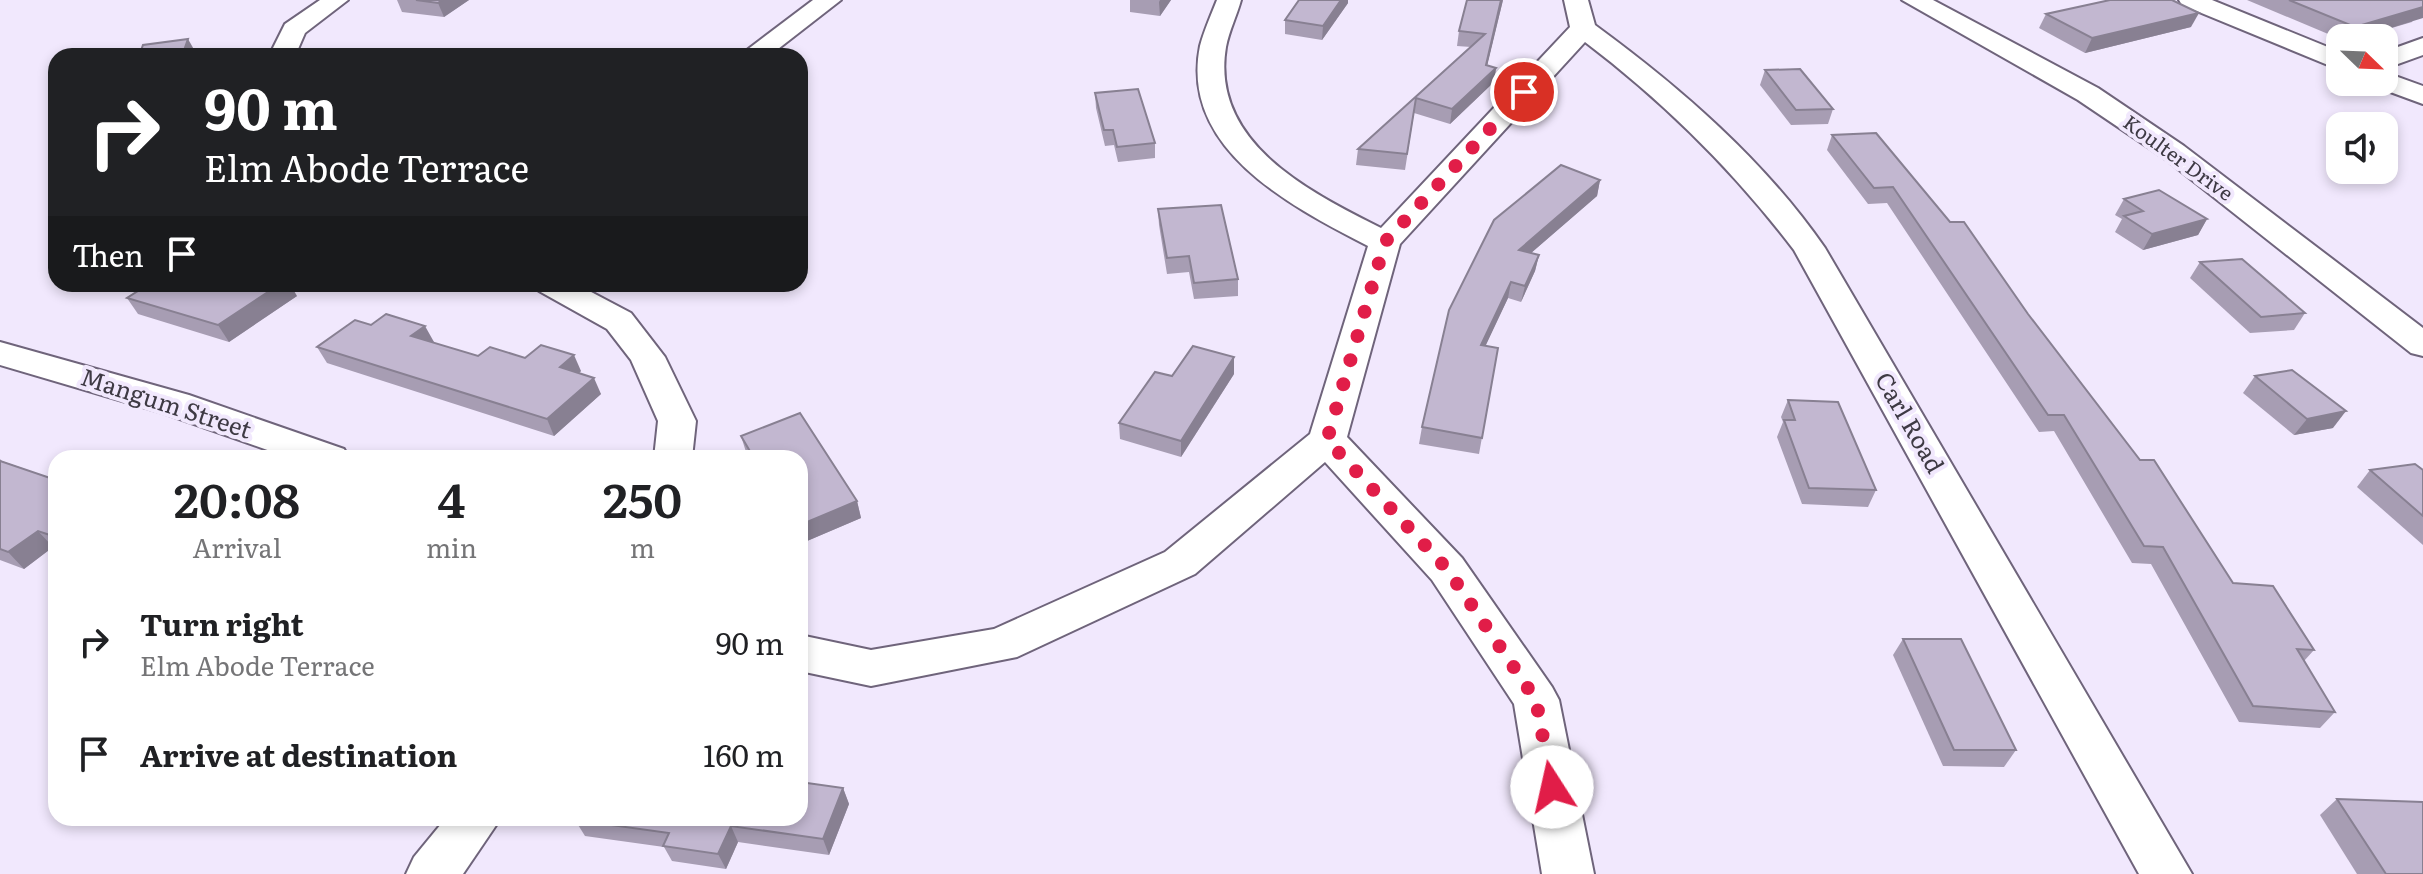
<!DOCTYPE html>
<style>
body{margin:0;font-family:Literata,serif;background:#f6f6f6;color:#202124;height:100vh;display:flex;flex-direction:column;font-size:30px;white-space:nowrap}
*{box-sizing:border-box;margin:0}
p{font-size:26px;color:#757577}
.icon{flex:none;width:44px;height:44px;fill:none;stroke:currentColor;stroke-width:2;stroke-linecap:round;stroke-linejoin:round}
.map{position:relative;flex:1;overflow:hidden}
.details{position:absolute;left:48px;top:450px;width:760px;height:376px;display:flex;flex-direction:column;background:#fff;border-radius:24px;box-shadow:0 4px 12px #0003}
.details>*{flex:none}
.banner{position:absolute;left:48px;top:48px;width:760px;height:244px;border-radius:24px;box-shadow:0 4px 12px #0003;background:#202124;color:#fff;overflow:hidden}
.needle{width:52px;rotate:113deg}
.fabs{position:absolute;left:2326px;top:24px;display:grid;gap:16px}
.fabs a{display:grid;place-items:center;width:72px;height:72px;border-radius:16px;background:#fff;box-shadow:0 4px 12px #0003;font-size:40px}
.pin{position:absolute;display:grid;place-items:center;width:68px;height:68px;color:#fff;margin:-34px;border:4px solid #fff;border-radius:50%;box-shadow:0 2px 8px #0007}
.me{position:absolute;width:88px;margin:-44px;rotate:350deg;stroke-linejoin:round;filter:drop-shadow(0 0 6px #0008)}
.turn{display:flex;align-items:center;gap:28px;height:168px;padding:0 24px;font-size:36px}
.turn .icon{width:104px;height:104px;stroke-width:2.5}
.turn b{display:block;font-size:56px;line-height:68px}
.then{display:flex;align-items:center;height:76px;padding:0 24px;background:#0003;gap:16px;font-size:30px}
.eta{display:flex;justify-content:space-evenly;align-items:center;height:136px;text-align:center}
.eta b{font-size:48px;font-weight:600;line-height:56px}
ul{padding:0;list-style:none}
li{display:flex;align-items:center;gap:24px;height:112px;padding:0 24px}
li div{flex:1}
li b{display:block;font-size:30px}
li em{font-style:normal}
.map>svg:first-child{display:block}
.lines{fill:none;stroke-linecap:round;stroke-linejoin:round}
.street-casing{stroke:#6f647b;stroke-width:4}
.street{fill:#fff;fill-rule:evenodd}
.wall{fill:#a79db3}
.shaded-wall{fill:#888092}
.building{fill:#c2b7d0;stroke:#888092;stroke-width:2}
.route{stroke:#e11d48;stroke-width:14;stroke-dasharray:0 25.2}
.labels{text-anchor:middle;stroke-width:8;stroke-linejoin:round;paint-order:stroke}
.far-street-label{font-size:20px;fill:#3e3a44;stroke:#f1e8fd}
.street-label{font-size:24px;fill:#3e3a44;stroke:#f1e8fd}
</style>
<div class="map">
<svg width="2423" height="874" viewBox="0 0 2423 874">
<rect width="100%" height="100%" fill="#f1e8fd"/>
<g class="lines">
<defs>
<g id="street">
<polygon points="320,0 348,0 305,33 295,56 269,56 285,24"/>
<polygon points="813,0 841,0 769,56 739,56"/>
<path d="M1217,0H1241C1237,15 1229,31 1226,47C1210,143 1310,192 1381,228L1570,27L1564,0H1588L1595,25C1681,88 1764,160 1825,248L2192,874H2139L1794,250C1733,170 1664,102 1585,42L1400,244L1347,437L1462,558L1552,687L1559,700L1594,874H1542L1514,704L1432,580L1325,462L1195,574L1017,657L871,686L800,671V635L871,650L994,629L1165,552L1310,434L1368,246C1293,207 1179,150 1200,46C1204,31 1211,15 1217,0Z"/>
<polygon points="1902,0 1933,0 2098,88 2184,146 2423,328 2423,356 2411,353 2164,158 2078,100"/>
<polygon points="2179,0 2212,0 2340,52 2340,70 2182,5"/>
<polygon points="2423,38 2423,55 2384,69 2384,52"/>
<polygon points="2384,72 2423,86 2423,104 2374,86 2372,82 2384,82"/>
<polygon points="534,284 576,284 631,313 665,357 696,421 692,458 654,458 658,421 631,360 607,329 539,291"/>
<polygon points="0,342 189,395 344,449 349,458 290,458 163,413 0,365"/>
<polygon points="446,818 501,818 463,874 406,874 414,857"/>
</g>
</defs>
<!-- street casing -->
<use href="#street" class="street-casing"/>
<!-- street -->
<use href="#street" class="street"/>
</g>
<!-- wall -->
<g class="wall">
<polygon points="397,0 469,0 444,17 402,12"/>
<polygon points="1130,0 1171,0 1160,16 1130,12"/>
<polygon points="1299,0 1348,0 1348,3 1322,40 1285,34 1285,20"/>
<polygon points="1503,0 1487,65 1496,68 1494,82 1450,124 1414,113 1405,170 1356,165 1358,149 1471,47 1457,46 1459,31"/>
<polygon points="2247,0 2423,0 2412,22 2358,38 2340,39"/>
<polygon points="2046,14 2191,27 2085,53 2039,28"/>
<polygon points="1765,70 1833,109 1828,124 1791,125 1760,85"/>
<polygon points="1095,93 1155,143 1155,158 1118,162 1114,145 1105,146 1096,108"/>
<polygon points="1832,135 1950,222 2028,314 2233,583 2314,650 2304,661 2335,712 2320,728 2239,722 2151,564 2132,563 2054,431 2039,432 1887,203 1868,204 1827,150"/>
<polygon points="1600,180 1597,196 1531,253 1539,255 1535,271 1521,302 1508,298 1485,346 1498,348 1479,454 1419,444 1422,427 1449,310"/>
<polygon points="2124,199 2207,219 2198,235 2143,250 2115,232 2122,219 2115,215"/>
<polygon points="1158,209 1238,279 1238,296 1194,299 1189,272 1167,274 1159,225"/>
<polygon points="2200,262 2305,313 2294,330 2250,333 2190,278"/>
<polygon points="297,296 229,342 138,314 127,298"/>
<polygon points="371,325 434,342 432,343 478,356 525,358 581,371 579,373 601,394 554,436 327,363 317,347"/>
<polygon points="1234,374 1181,457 1120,439 1119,423"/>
<polygon points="2255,376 2333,428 2294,435 2243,393"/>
<polygon points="1788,400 1876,490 1868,507 1802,504 1777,437 1783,422 1781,417"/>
<polygon points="800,413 857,501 861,518 800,544 800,458 750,458 746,452 741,436"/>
<polygon points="0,459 2,461 56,480 56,549 53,547 24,569 0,560"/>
<polygon points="2370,470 2423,470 2423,545 2357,487"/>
<polygon points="1903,639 2016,750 2004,767 1943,766 1893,655"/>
<polygon points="843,788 849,804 829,855 738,842 726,869 672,861 664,847 585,836 575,820"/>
<polygon points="2337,799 2423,874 2357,874 2320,815"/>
</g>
<!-- shaded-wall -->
<g class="shaded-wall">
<polygon points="442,0 469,0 444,17 438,3"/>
<polygon points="1160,0 1171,0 1160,16 1159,2"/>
<polygon points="1341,0 1348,0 1348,3 1322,40 1323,26"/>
<polygon points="1501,0 1503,0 1484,79 1486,65"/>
<polygon points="2423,7 2423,18 2358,38 2348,38 2355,27"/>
<polygon points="2199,13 2191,27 2085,53 2092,38"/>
<polygon points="188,39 196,53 195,56 182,56"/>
<polygon points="1496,68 1494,82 1450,124 1452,109"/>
<polygon points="1600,180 1597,196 1516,266 1519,250"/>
<polygon points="2207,219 2198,235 2143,250 2152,234"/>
<polygon points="1539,255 1535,271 1521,302 1525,286"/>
<polygon points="1511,282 1508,298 1478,362 1481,345"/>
<polygon points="280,284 290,284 297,296 229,342 218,325"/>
<polygon points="425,326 434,342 420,353 411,336"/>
<polygon points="574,355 581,371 567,384 560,367"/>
<polygon points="1234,357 1234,374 1181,457 1181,441"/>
<polygon points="594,378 601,394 554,436 547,419"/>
<polygon points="2346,411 2333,428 2294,435 2307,419"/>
<polygon points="857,501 861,518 800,544 800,525"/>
<polygon points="38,531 53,547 24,569 8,552"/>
<polygon points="843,788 849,804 829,855 823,839"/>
<polygon points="731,826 738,842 726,869 718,854"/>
</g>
<!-- building -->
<g class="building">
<polygon points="416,0 442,0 438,3"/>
<polygon points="1299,0 1341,0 1323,26 1285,20"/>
<polygon points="1467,0 1501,0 1486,65 1496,68 1452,109 1416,98 1407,154 1358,149 1485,34 1459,31"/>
<polygon points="2110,0 2172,0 2199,13 2092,38 2046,14"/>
<polygon points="2289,0 2423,0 2423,7 2355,27"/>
<polygon points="188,39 182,56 139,56 143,45"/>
<polygon points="456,51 458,56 433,56 435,55"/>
<polygon points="1800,69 1833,109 1796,110 1765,70"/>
<polygon points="1138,89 1155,143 1117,147 1113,130 1104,130 1095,93"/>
<polygon points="1876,133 1950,222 1964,222 2028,314 2140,460 2154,460 2233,583 2273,586 2314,650 2297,649 2335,712 2253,706 2163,547 2144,546 2064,415 2048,415 1893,187 1874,188 1832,135"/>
<polygon points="1561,165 1600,180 1519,250 1539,255 1525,286 1511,282 1481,345 1498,348 1482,438 1422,427 1449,310 1494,220"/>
<polygon points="2159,190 2207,219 2152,234 2124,216 2143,211 2124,199"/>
<polygon points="1221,205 1238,279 1194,283 1189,256 1167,258 1158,209"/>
<polygon points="2242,259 2305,313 2261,317 2200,262"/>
<polygon points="149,284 280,284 218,325 127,298"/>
<polygon points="386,314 425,326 411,336 478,356 490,347 525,358 541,345 574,355 560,367 594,378 547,419 317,347 355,320 371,325"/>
<polygon points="1193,346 1234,357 1181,441 1119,423 1155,372 1172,376"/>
<polygon points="2292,370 2346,411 2307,419 2255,376"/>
<polygon points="1788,400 1838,402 1876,490 1809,488 1784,420 1795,420"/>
<polygon points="800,413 857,501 800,525 800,458 754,458 741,436"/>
<polygon points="0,461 56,480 56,537 38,531 8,552 0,549"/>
<polygon points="2415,464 2423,470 2423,516 2370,470"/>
<polygon points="1903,639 1961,639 2016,750 1954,750"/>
<polygon points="800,782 843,788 823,839 731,826 718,854 663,846 669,833 575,820 576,818 800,818"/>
<polygon points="2337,799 2423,802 2423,874 2386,874"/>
</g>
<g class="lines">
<!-- route -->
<polyline class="route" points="1524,92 1385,242 1327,440 1447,569 1536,700 1552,787"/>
</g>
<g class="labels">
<!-- far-street labels -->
<g class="far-street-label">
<text transform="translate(2178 158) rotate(36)" y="7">Koulter Drive</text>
</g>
<!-- street labels -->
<g class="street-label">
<text transform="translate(166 404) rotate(18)" y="8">Mangum Street</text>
<text transform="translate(1909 423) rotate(60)" y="8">Carl Road</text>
</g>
</g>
</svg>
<div class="fabs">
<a><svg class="needle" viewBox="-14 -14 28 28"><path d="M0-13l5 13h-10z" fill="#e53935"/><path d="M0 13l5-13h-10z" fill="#757577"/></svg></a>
<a><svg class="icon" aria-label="sound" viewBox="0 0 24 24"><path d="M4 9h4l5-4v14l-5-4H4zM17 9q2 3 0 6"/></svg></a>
</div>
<div class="pin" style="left:1524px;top:92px;background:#d93025"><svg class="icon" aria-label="arrive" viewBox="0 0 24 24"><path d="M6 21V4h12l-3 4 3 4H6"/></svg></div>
<svg class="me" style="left:1552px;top:787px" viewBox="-20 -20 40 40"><circle r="19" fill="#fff"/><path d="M0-13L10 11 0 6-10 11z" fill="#e11d48"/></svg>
<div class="banner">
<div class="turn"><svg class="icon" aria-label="right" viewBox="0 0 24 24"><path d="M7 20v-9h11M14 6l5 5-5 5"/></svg><div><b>90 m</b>Elm Abode Terrace</div></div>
<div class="then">Then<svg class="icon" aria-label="arrive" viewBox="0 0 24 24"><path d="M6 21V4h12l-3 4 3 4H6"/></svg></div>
</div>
<section class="details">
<div class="eta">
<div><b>20:08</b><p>Arrival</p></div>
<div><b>4</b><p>min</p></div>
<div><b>250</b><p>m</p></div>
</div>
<ul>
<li><svg class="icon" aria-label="right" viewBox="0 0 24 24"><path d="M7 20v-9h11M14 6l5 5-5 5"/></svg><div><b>Turn right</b><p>Elm Abode Terrace</p></div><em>90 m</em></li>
<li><svg class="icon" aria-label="arrive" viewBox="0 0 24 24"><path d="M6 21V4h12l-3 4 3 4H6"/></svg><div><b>Arrive at destination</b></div><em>160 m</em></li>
</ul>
</section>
</div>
